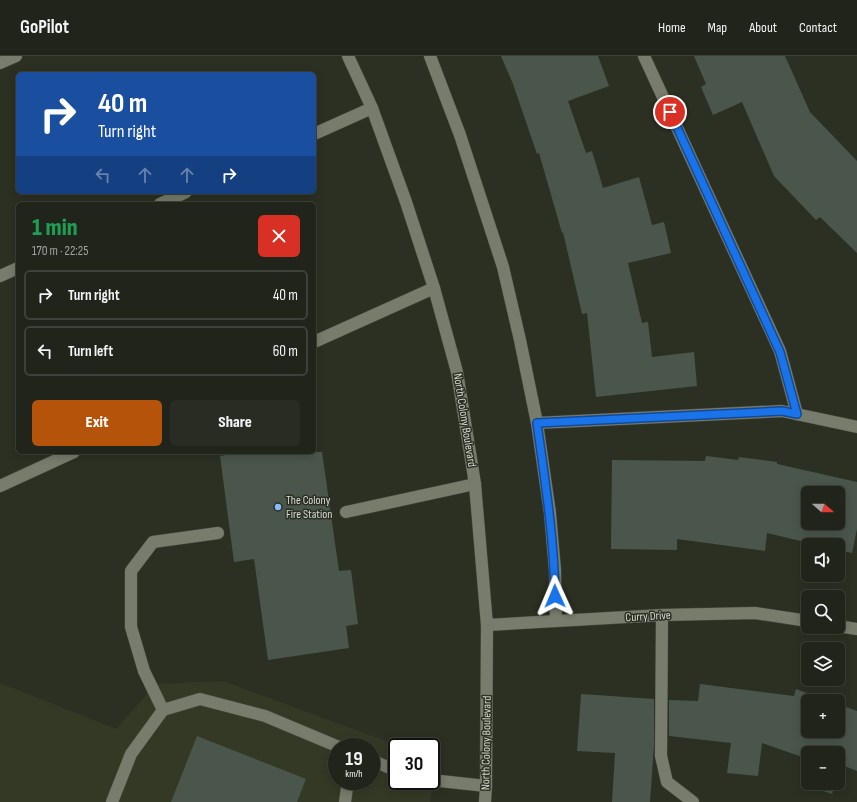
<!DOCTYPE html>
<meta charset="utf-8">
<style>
body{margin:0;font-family:"Sofia Sans Condensed",sans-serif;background:#292c23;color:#f1f3f6;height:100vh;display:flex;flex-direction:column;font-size:15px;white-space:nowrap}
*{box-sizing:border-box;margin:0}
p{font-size:13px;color:#a2a4a2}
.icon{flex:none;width:22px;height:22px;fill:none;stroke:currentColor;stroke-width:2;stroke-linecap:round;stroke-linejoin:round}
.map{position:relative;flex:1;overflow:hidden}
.sheet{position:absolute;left:16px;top:146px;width:300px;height:252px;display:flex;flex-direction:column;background:#21241a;border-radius:6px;box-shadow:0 2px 10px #0003,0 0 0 1px #3e4139}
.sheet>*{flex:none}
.top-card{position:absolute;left:16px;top:16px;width:300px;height:122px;border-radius:6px;box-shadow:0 2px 10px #0003,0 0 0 1px #3e4139;background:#1a4fa0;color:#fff;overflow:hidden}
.needle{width:26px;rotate:111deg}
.controls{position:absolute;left:801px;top:430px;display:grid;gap:8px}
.controls a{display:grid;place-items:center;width:44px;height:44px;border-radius:6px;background:#21241a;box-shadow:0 2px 10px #0003,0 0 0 1px #3e4139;font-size:20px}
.speed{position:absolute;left:328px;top:682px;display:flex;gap:8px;font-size:20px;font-weight:700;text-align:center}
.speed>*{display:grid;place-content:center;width:52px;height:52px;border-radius:50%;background:#21241a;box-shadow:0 2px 10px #0003,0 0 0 1px #3e4139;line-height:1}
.speed small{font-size:10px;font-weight:400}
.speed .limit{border:2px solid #111;border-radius:6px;background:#fff;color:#111}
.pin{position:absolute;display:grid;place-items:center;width:34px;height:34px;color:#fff;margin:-17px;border:2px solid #fff;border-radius:50%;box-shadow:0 1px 4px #0007}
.me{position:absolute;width:44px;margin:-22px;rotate:359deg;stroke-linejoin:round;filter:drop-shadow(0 0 3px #0008)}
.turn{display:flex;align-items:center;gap:14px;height:84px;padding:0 16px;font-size:18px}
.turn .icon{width:52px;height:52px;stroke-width:2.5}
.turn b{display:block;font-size:28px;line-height:34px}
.lanes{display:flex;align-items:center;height:38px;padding:0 16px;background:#0003;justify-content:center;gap:20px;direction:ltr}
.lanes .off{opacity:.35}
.round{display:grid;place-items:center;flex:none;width:42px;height:42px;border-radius:6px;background:#292c23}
.head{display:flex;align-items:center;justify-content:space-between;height:68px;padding:0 16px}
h1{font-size:24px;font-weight:800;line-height:30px;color:#1e9e55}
.action{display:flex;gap:8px;margin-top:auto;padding:8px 16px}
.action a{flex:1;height:46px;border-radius:6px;background:#b45309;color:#fff;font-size:16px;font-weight:800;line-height:46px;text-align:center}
.action a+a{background:#292c23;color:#f1f3f6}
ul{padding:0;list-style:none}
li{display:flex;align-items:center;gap:12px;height:50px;margin:0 8px 6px;padding:0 8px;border:2px solid #3e4139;border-radius:6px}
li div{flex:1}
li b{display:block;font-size:15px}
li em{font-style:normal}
header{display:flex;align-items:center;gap:24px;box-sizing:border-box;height:56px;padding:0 20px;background:#21241a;border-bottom:1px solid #3e4139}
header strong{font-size:19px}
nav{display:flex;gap:22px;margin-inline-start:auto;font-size:14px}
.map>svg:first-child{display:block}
.built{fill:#343925;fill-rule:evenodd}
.building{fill:#4a564b;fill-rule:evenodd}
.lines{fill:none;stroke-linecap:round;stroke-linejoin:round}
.lane-casing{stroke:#484b3f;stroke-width:13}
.street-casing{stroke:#484b3f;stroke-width:13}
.secondary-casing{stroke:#484b3f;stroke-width:13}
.lane{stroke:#777c6c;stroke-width:12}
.street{stroke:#777c6c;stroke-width:12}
.secondary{stroke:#777c6c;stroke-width:12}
.route-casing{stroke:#114b97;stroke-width:10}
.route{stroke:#1a73e8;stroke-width:7}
.poi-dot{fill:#85bbfb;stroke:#2c3023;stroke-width:1.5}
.labels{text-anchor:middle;stroke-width:3;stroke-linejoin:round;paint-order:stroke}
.street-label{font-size:12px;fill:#d8dbd2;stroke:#2c3023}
.poi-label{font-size:12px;fill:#d8dbd2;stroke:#2c3023;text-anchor:start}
</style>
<header>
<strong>GoPilot</strong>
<nav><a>Home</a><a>Map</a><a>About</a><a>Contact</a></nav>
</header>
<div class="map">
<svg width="857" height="746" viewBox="0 0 857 746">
<rect width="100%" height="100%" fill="#2c3023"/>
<!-- built -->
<path class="built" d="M223,625L402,691H397V725H431V702L437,704L430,746H0V627L116,673L156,628ZM337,691H371V725H337Z"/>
<!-- building -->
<g class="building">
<polygon points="501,0 598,0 609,30 568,45 586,97 592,95 603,132 639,121 652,169 664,166 671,197 628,207 642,267 648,266 652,301 694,296 697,330 596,341 587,257 582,258 563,176 562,177 539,97 537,98 513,28"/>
<polygon points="694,0 785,0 810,56 857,105 857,197 820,161 816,164 774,120 742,46 713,59 701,31 706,28"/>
<polygon points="246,396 322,396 339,515 351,514 358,568 346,570 349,592 268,604 254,503 234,506 220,400"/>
<path d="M706,400L738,404L739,401L777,406V408L857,426V473L852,497L838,494V489H818L767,477L765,495L677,483V494L611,493L612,404L705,405ZM808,437H838V467H808Z"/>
<polygon points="700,628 794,640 796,633 828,645 808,645 808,675 838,675 838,648 857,655 857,715 842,709 838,721 838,697 808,697 808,703 762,687 758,720 727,717 731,687 669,680 669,644 698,645"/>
<polygon points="581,638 654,643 654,689 650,746 612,746 615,697 577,695"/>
<polygon points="197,680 306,723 297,746 171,746"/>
<polygon points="808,721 808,727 836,727 832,738 805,729"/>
</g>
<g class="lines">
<defs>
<g id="lane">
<polyline points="644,0 780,295 797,358"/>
<polyline points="0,7 16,0"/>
<polyline points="314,286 434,232"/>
<polyline points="537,367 782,355 857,371"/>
<polyline points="0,430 74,396"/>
<polyline points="346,456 475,428"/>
<polyline points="662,559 661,700 667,726 693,746"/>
<polyline points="163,654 144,615 131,571 131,515 153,486 218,477"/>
<polyline points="371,704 397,715"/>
<polyline points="431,724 486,730"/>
<polyline points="112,746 131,698 163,654 200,643 265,660 339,691"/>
<polyline points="345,746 348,725"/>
</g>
<g id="street">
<polyline points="430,0 460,79 503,211 520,284 537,367 550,457 555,514 556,565"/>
<polyline points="314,78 372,52"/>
<polyline points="160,148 186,136"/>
<polyline points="0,220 18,212"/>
<polyline points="487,569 662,559 755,557 808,565"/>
<polyline points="838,570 857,573"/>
</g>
<polyline id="secondary" points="348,0 372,52 406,146 434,232 457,316 475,428 487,569 486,730 485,746"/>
</defs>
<!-- lane casing -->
<use href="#lane" class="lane-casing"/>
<!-- street casing -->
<use href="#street" class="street-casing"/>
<!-- secondary casing -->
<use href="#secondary" class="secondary-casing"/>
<!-- lane -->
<use href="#lane" class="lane"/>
<!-- street -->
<use href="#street" class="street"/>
<!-- secondary -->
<use href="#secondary" class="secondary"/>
</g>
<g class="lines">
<defs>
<path id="route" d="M555,540C554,481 545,425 537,367L782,355L797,358L780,296L670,56"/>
</defs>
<!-- route casing -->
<use href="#route" class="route-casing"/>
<!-- route -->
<use href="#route" class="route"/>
</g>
<!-- markers -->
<circle class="poi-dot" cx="278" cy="451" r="4"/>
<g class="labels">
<!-- street labels -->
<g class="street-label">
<text transform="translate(465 364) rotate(81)" y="4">North Colony Boulevard</text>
<text transform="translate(648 560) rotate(-3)" y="4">Curry Drive</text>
<text transform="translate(486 687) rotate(-89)" y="4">North Colony Boulevard</text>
</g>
<!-- poi labels -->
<g class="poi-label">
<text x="286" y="448">The Colony<tspan x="286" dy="14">Fire Station</tspan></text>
</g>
</g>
</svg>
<div class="controls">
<a><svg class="needle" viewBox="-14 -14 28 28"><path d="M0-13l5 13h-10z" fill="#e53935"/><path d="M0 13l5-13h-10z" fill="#a2a4a2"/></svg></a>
<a><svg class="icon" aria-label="sound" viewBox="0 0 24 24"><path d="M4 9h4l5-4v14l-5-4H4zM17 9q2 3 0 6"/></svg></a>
<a><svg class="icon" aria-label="search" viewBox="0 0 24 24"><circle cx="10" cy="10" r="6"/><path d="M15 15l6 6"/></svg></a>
<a><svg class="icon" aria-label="layers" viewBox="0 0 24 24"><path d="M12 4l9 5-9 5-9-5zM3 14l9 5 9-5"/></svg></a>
<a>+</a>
<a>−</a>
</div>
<div class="speed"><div>19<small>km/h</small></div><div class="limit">30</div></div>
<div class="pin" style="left:670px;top:56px;background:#d93025"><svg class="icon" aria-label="arrive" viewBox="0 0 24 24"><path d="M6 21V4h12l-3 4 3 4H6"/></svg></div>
<svg class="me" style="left:555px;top:540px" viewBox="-20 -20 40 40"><path d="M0-17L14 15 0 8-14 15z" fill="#1a73e8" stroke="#fff" stroke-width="4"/></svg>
<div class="top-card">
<div class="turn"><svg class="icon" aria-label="right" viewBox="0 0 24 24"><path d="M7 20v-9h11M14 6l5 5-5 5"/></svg><div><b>40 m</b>Turn right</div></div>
<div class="lanes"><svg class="icon off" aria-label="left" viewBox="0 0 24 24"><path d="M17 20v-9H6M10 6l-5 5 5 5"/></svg><svg class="icon off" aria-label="ahead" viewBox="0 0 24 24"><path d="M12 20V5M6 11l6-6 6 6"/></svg><svg class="icon off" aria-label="ahead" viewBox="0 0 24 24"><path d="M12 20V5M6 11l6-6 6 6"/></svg><svg class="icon" aria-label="right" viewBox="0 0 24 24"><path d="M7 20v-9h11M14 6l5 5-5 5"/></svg></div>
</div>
<section class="sheet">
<div class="head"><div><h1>1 min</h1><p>170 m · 22:25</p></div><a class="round" style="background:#d93025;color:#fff"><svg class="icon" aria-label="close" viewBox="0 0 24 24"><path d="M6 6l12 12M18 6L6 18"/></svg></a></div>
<ul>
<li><svg class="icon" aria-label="right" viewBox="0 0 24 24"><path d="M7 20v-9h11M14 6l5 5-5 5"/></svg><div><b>Turn right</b></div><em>40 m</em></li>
<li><svg class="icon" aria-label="left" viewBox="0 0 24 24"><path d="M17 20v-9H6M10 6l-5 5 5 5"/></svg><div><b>Turn left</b></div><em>60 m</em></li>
</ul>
<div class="action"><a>Exit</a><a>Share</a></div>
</section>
</div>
